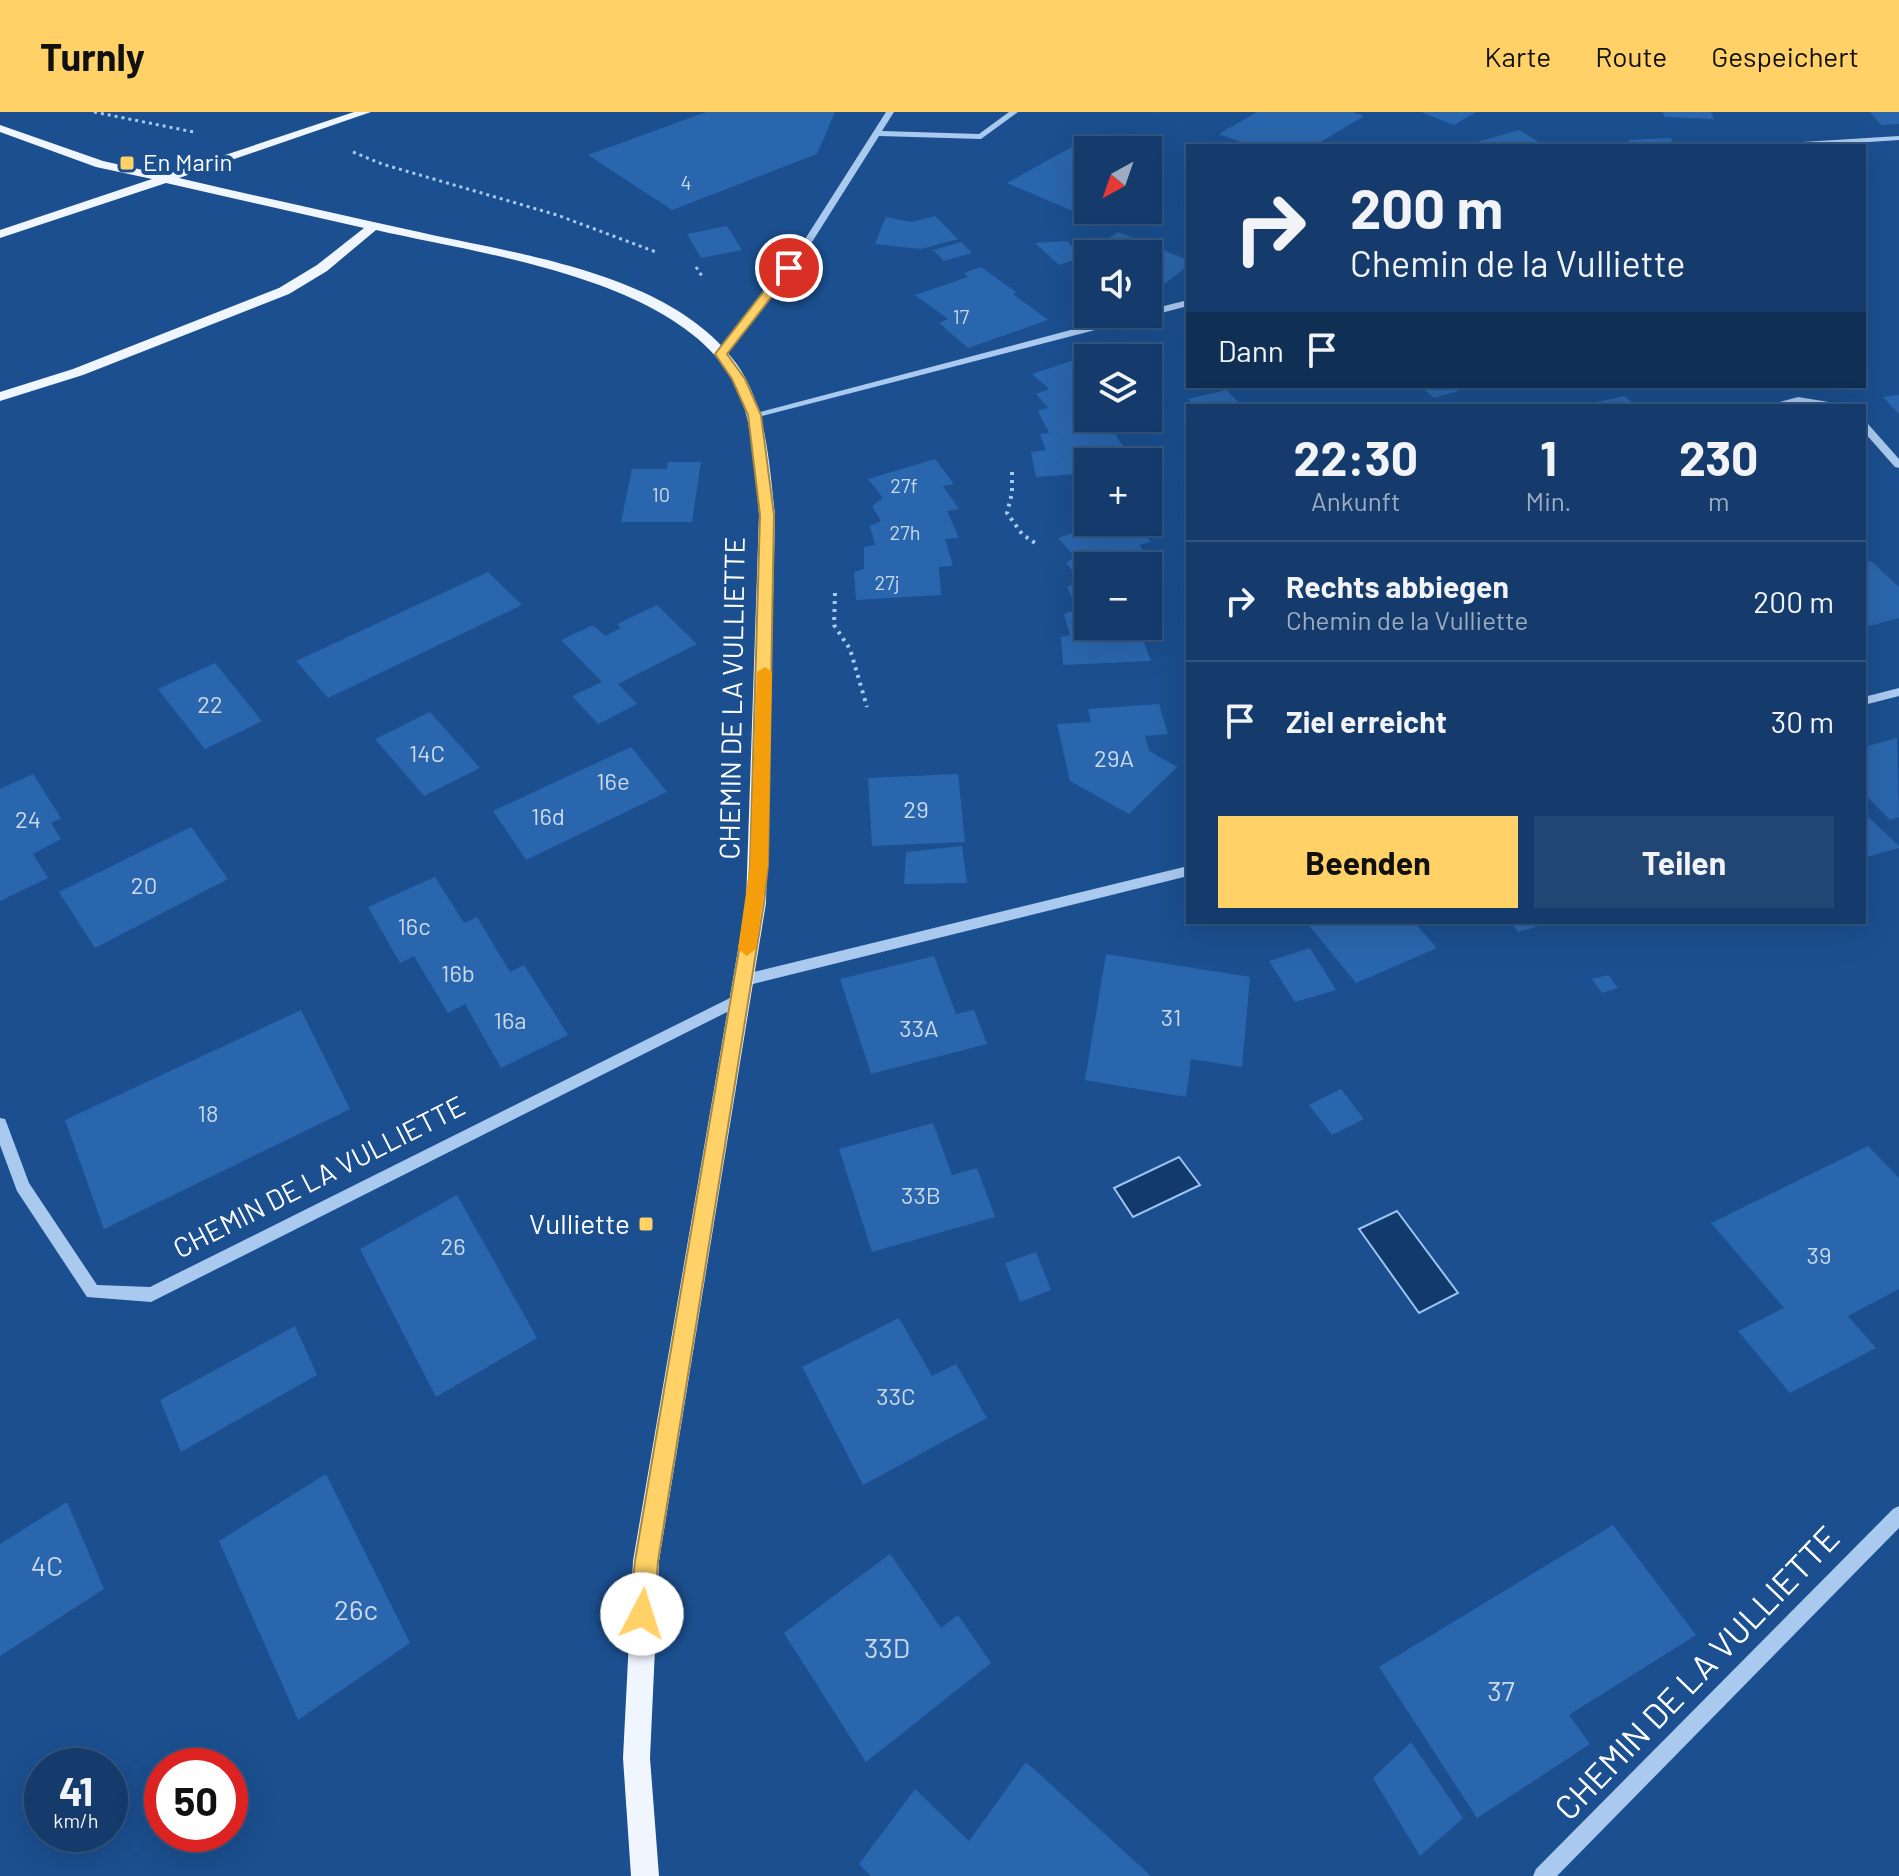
<!DOCTYPE html>
<html lang="de">
<meta charset="utf-8">
<style>
body{margin:0;font-family:Barlow,sans-serif;background:#214673;color:#f1f3f6;height:100vh;display:flex;flex-direction:column;font-size:30px;white-space:nowrap}
*{box-sizing:border-box;margin:0}
p{font-size:26px;color:#9dadc1}
.icon{flex:none;width:44px;height:44px;fill:none;stroke:currentColor;stroke-width:2;stroke-linecap:round;stroke-linejoin:round}
.map{position:relative;flex:1;overflow:hidden}
.panel{position:absolute;left:1186px;top:292px;width:680px;height:520px;display:flex;flex-direction:column;background:#143b6b;border-radius:0px;box-shadow:0 8px 32px #0002,0 0 0 2px #33557e}
.panel>*{flex:none}
.top-card{position:absolute;left:1186px;top:32px;width:680px;height:244px;border-radius:0px;box-shadow:0 8px 32px #0002,0 0 0 2px #33557e;background:#143b6b;color:#f1f3f6;overflow:hidden}
.needle{width:52px;rotate:220deg}
.fabs{position:absolute;left:1074px;top:24px;display:grid;gap:16px}
.fabs a{display:grid;place-items:center;width:88px;height:88px;border-radius:0px;background:#143b6b;box-shadow:0 8px 32px #0002,0 0 0 2px #33557e;font-size:40px}
.speed{position:absolute;left:24px;top:1636px;display:flex;gap:16px;font-size:40px;font-weight:700;text-align:center}
.speed>*{display:grid;place-content:center;width:104px;height:104px;border-radius:50%;background:#143b6b;box-shadow:0 8px 32px #0002,0 0 0 2px #33557e;line-height:1}
.speed small{font-size:20px;font-weight:400}
.speed .limit{border:12px solid #d22;background:#fff;color:#111}
.pin{position:absolute;display:grid;place-items:center;width:68px;height:68px;color:#fff;margin:-34px;border:4px solid #fff;border-radius:50%;box-shadow:0 2px 8px #0007}
.me{position:absolute;width:88px;margin:-44px;rotate:5deg;stroke-linejoin:round;filter:drop-shadow(0 0 6px #0008)}
.turn{display:flex;align-items:center;gap:28px;height:168px;padding:0 32px;font-size:36px}
.turn .icon{width:104px;height:104px;stroke-width:2.5}
.turn b{display:block;font-size:56px;line-height:68px}
.then{display:flex;align-items:center;height:76px;padding:0 32px;background:#0003;gap:16px;font-size:30px}
.eta{display:flex;justify-content:space-evenly;align-items:center;height:136px;text-align:center}
.eta b{font-size:48px;font-weight:700;line-height:56px}
.action{display:flex;gap:16px;margin-top:auto;padding:16px 32px}
.action a{flex:1;height:92px;border-radius:0px;background:#ffd166;color:#111;font-size:32px;font-weight:700;line-height:92px;text-align:center}
.action a+a{background:#214673;color:#f1f3f6}
ul{padding:0;list-style:none}
li{display:flex;align-items:center;gap:24px;height:120px;padding:0 32px;border-top:2px solid #33557e}
li div{flex:1}
li b{display:block;font-size:30px}
li em{font-style:normal}
header{display:flex;align-items:center;gap:48px;box-sizing:border-box;height:112px;padding:0 40px;background:#ffd166;color:#111}
header strong{font-size:38px}
nav{display:flex;gap:44px;margin-inline-start:auto;font-size:28px}
.map>svg:first-child{display:block}
.water{fill:#123a6d;stroke:#9cc4f0;stroke-width:2}
.building{fill:#2a66ad}
.lines{fill:none;stroke-linecap:round;stroke-linejoin:round}
.path-far1{stroke:#a9c9ee;stroke-width:3;stroke-dasharray:3 4;stroke-linecap:butt}
.path{stroke:#a9c9ee;stroke-width:4;stroke-dasharray:3 5;stroke-linecap:butt}
.minor{fill:#a9c9ee;fill-rule:evenodd}
.major{fill:#f0f6ff;fill-rule:evenodd}
.route{fill:#ffd166;stroke:#a68842;stroke-width:2}
.slow{fill:#f59e0b}
.poi-dot{fill:#ffd166;stroke:#1b4f8f;stroke-width:3}
.labels{text-anchor:middle;stroke-width:8;stroke-linejoin:round;paint-order:stroke}
.far-number-label{font-size:20px;fill:#cad9ea}
.far-poi-label{font-size:24px;fill:#fff;stroke:#1b4f8f;text-anchor:start}
.number-label{font-size:24px;fill:#cad9ea}
.street-label{font-size:28px;fill:#fff;stroke:#1b4f8f}
.poi-label{font-size:28px;fill:#fff;stroke:#1b4f8f;text-anchor:end}
.near-number-label{font-size:28px;fill:#cad9ea}
.near-street-label{font-size:34px;fill:#fff;stroke:#1b4f8f}
</style>
<header>
<strong>Turnly</strong>
<nav><a>Karte</a><a>Route</a><a>Gespeichert</a></nav>
</header>
<div class="map">
<svg width="1899" height="1764" viewBox="0 0 1899 1764">
<rect width="100%" height="100%" fill="#1b4f8f"/>
<!-- water -->
<g class="water">
<polygon points="1179,1045 1200,1073 1133,1105 1114,1076"/>
<polygon points="1397,1099 1458,1181 1419,1201 1359,1117"/>
</g>
<!-- building -->
<g class="building">
<polygon points="706,0 835,0 817,42 672,98 588,43"/>
<polygon points="1257,0 1353,0 1364,4 1314,34 1251,34 1219,22"/>
<polygon points="1421,0 1476,0 1454,13"/>
<polygon points="1662,0 1711,0 1714,7 1665,5"/>
<polygon points="1870,0 1899,0 1899,12 1881,13"/>
<polygon points="1519,18 1545,34 1466,34 1466,33"/>
<polygon points="1092,24 1126,38 1088,38 1088,92 1075,100 1007,71"/>
<polygon points="1670,26 1676,34 1633,34 1628,28"/>
<polygon points="935,104 958,127 921,137 875,132 886,105 911,110"/>
<polygon points="727,114 742,138 701,146 687,122"/>
<polygon points="1118,120 1188,148 1188,154 1160,175 1148,170 1148,142 1088,142 1088,147 1083,145 1059,153 1035,131 1067,129 1083,145"/>
<polygon points="961,130 972,141 944,149 933,138"/>
<polygon points="981,155 1016,180 1013,182 1048,208 968,236 939,211 948,207 915,183 968,165 964,161"/>
<polygon points="1092,242 1097,246 1088,246 1088,306 1120,306 1125,312 1109,313 1123,334 1103,335 1109,350 1088,350 1088,361 1036,365 1031,340 1046,338 1040,322 1049,321 1038,299 1048,296 1036,282 1049,277 1032,262"/>
<polygon points="1420,274 1472,274 1472,275 1434,286"/>
<polygon points="1226,278 1242,294 1195,294 1188,287"/>
<polygon points="1899,283 1899,302 1883,285"/>
<polygon points="1624,284 1637,294 1597,294 1593,291"/>
<polygon points="935,347 954,372 943,374 959,397 947,399 959,426 945,427 953,454 939,455 941,483 856,488 854,460 864,457 864,435 875,433 870,414 881,409 872,394 883,386 868,367"/>
<polygon points="668,350 701,350 692,410 621,410 632,357 667,357"/>
<polygon points="1105,410 1133,410 1151,430 1139,433 1157,458 1148,459 1148,454 1088,454 1088,514 1148,514 1148,465 1162,487 1149,489 1161,518 1140,520 1151,549 1063,553 1061,525 1070,523 1064,502 1078,497 1067,475 1081,469 1066,451 1075,445 1058,426"/>
<polygon points="1871,449 1899,475 1899,506 1869,514 1864,509 1864,451"/>
<polygon points="488,460 522,493 328,586 296,549"/>
<polygon points="657,493 697,532 618,572 637,592 598,612 572,584 602,570 561,528 593,513 605,524 621,516 617,512"/>
<polygon points="215,551 262,609 205,637 158,577"/>
<polygon points="1159,592 1168,622 1145,624 1149,639 1177,655 1129,702 1070,669 1057,612 1091,610 1088,597"/>
<polygon points="430,600 480,656 424,684 375,627"/>
<polygon points="1897,626 1899,705 1890,708 1864,681 1864,635"/>
<polygon points="631,635 667,680 526,748 493,699"/>
<polygon points="33,662 61,706 51,711 61,727 33,742 48,766 0,789 0,677"/>
<polygon points="958,662 965,730 872,734 868,666"/>
<polygon points="1864,701 1899,734 1899,736 1864,746"/>
<polygon points="191,715 228,767 95,836 59,780"/>
<polygon points="962,734 967,771 904,772 906,740"/>
<polygon points="435,765 464,811 477,805 510,860 524,853 568,923 501,956 465,892 448,901 414,844 400,851 368,795"/>
<polygon points="1306,810 1414,810 1437,836 1356,871"/>
<polygon points="1511,810 1550,810 1550,811 1518,820"/>
<polygon points="1310,836 1336,878 1295,890 1269,849"/>
<polygon points="1106,842 1250,865 1242,955 1191,947 1186,985 1085,968"/>
<polygon points="934,844 956,902 974,898 987,932 871,962 840,867"/>
<polygon points="1608,863 1618,876 1602,881 1592,867"/>
<polygon points="301,898 350,997 104,1117 65,1008"/>
<polygon points="1341,977 1364,1007 1332,1023 1309,993"/>
<polygon points="933,1011 952,1063 977,1056 995,1105 872,1140 839,1037"/>
<polygon points="1868,1034 1899,1066 1899,1177 1848,1204 1876,1236 1790,1281 1738,1219 1784,1196 1711,1111"/>
<polygon points="457,1083 537,1226 436,1285 360,1137"/>
<polygon points="1036,1140 1051,1178 1020,1190 1005,1151"/>
<polygon points="899,1206 932,1264 956,1252 987,1306 863,1373 802,1255"/>
<polygon points="295,1214 317,1263 181,1340 160,1288"/>
<polygon points="326,1362 410,1531 298,1608 219,1429"/>
<polygon points="67,1390 104,1477 0,1544 0,1432"/>
<polygon points="1613,1413 1696,1523 1569,1603 1590,1632 1477,1706 1379,1555"/>
<polygon points="890,1442 941,1516 958,1503 991,1551 866,1650 784,1521"/>
<polygon points="1411,1630 1463,1706 1420,1744 1373,1666"/>
<polygon points="1026,1650 1151,1764 871,1764 859,1752 915,1677 969,1729"/>
</g>
<g class="lines">
<!-- path-far1 -->
<g class="path-far1">
<polyline points="94,0 194,20"/>
<polyline points="353,40 382,52 557,103 656,140"/>
<polyline points="696,155 702,164"/>
</g>
<!-- path -->
<g class="path">
<polyline points="1012,360 1012,381 1007,401 1022,422 1035,431"/>
<polyline points="835,481 834,513 850,537 867,595"/>
</g>
<!-- minor -->
<g class="minor">
<polygon points="886,0 894,0 882,19 979,22 1009,0 1018,0 981,27 879,24 807,138 724,244 718,244 718,240 800,135"/>
<polygon points="1899,24 1899,28 1810,34 1766,34 1770,32"/>
<polygon points="1188,188 1188,194 758,305 749,303 1131,202 1148,202 1148,198"/>
<polygon points="1798,285 1835,291 1840,294 1798,291 1765,294"/>
<polygon points="1864,311 1868,312 1899,347 1899,356 1895,355 1864,320"/>
<polygon points="1899,576 1899,584 1864,593 1864,585"/>
<polygon points="1188,754 1188,764 741,875 736,873 734,869 736,865 741,863"/>
<polygon points="738,882 743,884 745,888 743,892 151,1190 87,1185 17,1079 0,1033 0,1006 5,1007 7,1012 29,1071 97,1173 150,1175"/>
<polygon points="1899,1394 1899,1416 1557,1764 1533,1764 1536,1757 1893,1397"/>
</g>
<!-- major -->
<path class="major" d="M354,0H371L179,66C256,84 334,101 410,118C513,142 669,159 736,251C767,294 769,352 775,403L766,791L659,1449L650,1646L659,1764H631L623,1646L633,1449L746,791L759,403C756,364 754,320 740,283C693,168 484,143 376,118L327,159L289,182L83,263L0,289V280L73,257L279,176L317,153L364,116L166,71L0,126V118L152,67L96,55L0,20V13L103,49L165,63Z"/>
</g>
<!-- route -->
<polygon class="route" points="784,153 794,156 727,242 745,267 761,303 774,403 768,753 764,791 658,1449 654,1502 650,1510 642,1514 633,1510 630,1502 635,1449 747,791 750,753 760,403 748,303 732,267 715,242"/>
<!-- slow -->
<polygon class="slow" points="765,555 772,560 768,753 756,837 747,844 738,837 750,753 757,560"/>
<!-- markers -->
<g class="poi-dot">
<rect x="119" y="43" width="16" height="16" rx="4"/>
<rect x="638" y="1104" width="16" height="16" rx="4"/>
</g>
<g class="labels">
<!-- far-number labels -->
<g class="far-number-label">
<text x="686" y="78">4</text>
<text x="961" y="212">17</text>
<text x="904" y="381">27f</text>
<text x="661" y="390">10</text>
<text x="905" y="428">27h</text>
<text x="887" y="478">27j</text>
</g>
<!-- far-poi labels -->
<g class="far-poi-label">
<text x="143" y="59">En Marin</text>
</g>
<!-- number labels -->
<g class="number-label">
<text x="210" y="601">22</text>
<text x="427" y="650">14C</text>
<text x="1114" y="655">29A</text>
<text x="613" y="678">16e</text>
<text x="916" y="706">29</text>
<text x="548" y="713">16d</text>
<text x="28" y="716">24</text>
<text x="144" y="782">20</text>
<text x="414" y="823">16c</text>
<text x="458" y="870">16b</text>
<text x="1171" y="914">31</text>
<text x="510" y="917">16a</text>
<text x="919" y="925">33A</text>
<text x="208" y="1010">18</text>
<text x="921" y="1092">33B</text>
<text x="453" y="1143">26</text>
<text x="1819" y="1152">39</text>
<text x="896" y="1293">33C</text>
</g>
<!-- street labels -->
<g class="street-label">
<text transform="translate(732 586) rotate(-89)" y="10">CHEMIN DE LA VULLIETTE</text>
<text transform="translate(319 1065) rotate(-27)" y="10">CHEMIN DE LA VULLIETTE</text>
</g>
<!-- poi labels -->
<g class="poi-label">
<text x="630" y="1122">Vulliette</text>
</g>
<!-- near-number labels -->
<g class="near-number-label">
<text x="47" y="1464">4C</text>
<text x="356" y="1508">26c</text>
<text x="887" y="1546">33D</text>
<text x="1501" y="1589">37</text>
</g>
<!-- near-street labels -->
<g class="near-street-label">
<text transform="translate(1697 1561) rotate(-46)" y="12">CHEMIN DE LA VULLIETTE</text>
</g>
</g>
</svg>
<div class="fabs">
<a><svg class="needle" viewBox="-14 -14 28 28"><path d="M0-13l5 13h-10z" fill="#e53935"/><path d="M0 13l5-13h-10z" fill="#9dadc1"/></svg></a>
<a><svg class="icon" aria-label="sound" viewBox="0 0 24 24"><path d="M4 9h4l5-4v14l-5-4H4zM17 9q2 3 0 6"/></svg></a>
<a><svg class="icon" aria-label="layers" viewBox="0 0 24 24"><path d="M12 4l9 5-9 5-9-5zM3 14l9 5 9-5"/></svg></a>
<a>+</a>
<a>−</a>
</div>
<div class="speed"><div>41<small>km/h</small></div><div class="limit">50</div></div>
<div class="pin" style="left:789px;top:156px;background:#d93025"><svg class="icon" aria-label="arrive" viewBox="0 0 24 24"><path d="M6 21V4h12l-3 4 3 4H6"/></svg></div>
<svg class="me" style="left:642px;top:1502px" viewBox="-20 -20 40 40"><circle r="19" fill="#fff"/><path d="M0-13L10 11 0 6-10 11z" fill="#ffd166"/></svg>
<div class="top-card">
<div class="turn"><svg class="icon" aria-label="right" viewBox="0 0 24 24"><path d="M7 20v-9h11M14 6l5 5-5 5"/></svg><div><b>200 m</b>Chemin de la Vulliette</div></div>
<div class="then">Dann<svg class="icon" aria-label="arrive" viewBox="0 0 24 24"><path d="M6 21V4h12l-3 4 3 4H6"/></svg></div>
</div>
<section class="panel">
<div class="eta">
<div><b>22:30</b><p>Ankunft</p></div>
<div><b>1</b><p>Min.</p></div>
<div><b>230</b><p>m</p></div>
</div>
<ul>
<li><svg class="icon" aria-label="right" viewBox="0 0 24 24"><path d="M7 20v-9h11M14 6l5 5-5 5"/></svg><div><b>Rechts abbiegen</b><p>Chemin de la Vulliette</p></div><em>200 m</em></li>
<li><svg class="icon" aria-label="arrive" viewBox="0 0 24 24"><path d="M6 21V4h12l-3 4 3 4H6"/></svg><div><b>Ziel erreicht</b></div><em>30 m</em></li>
</ul>
<div class="action"><a>Beenden</a><a>Teilen</a></div>
</section>
</div>
